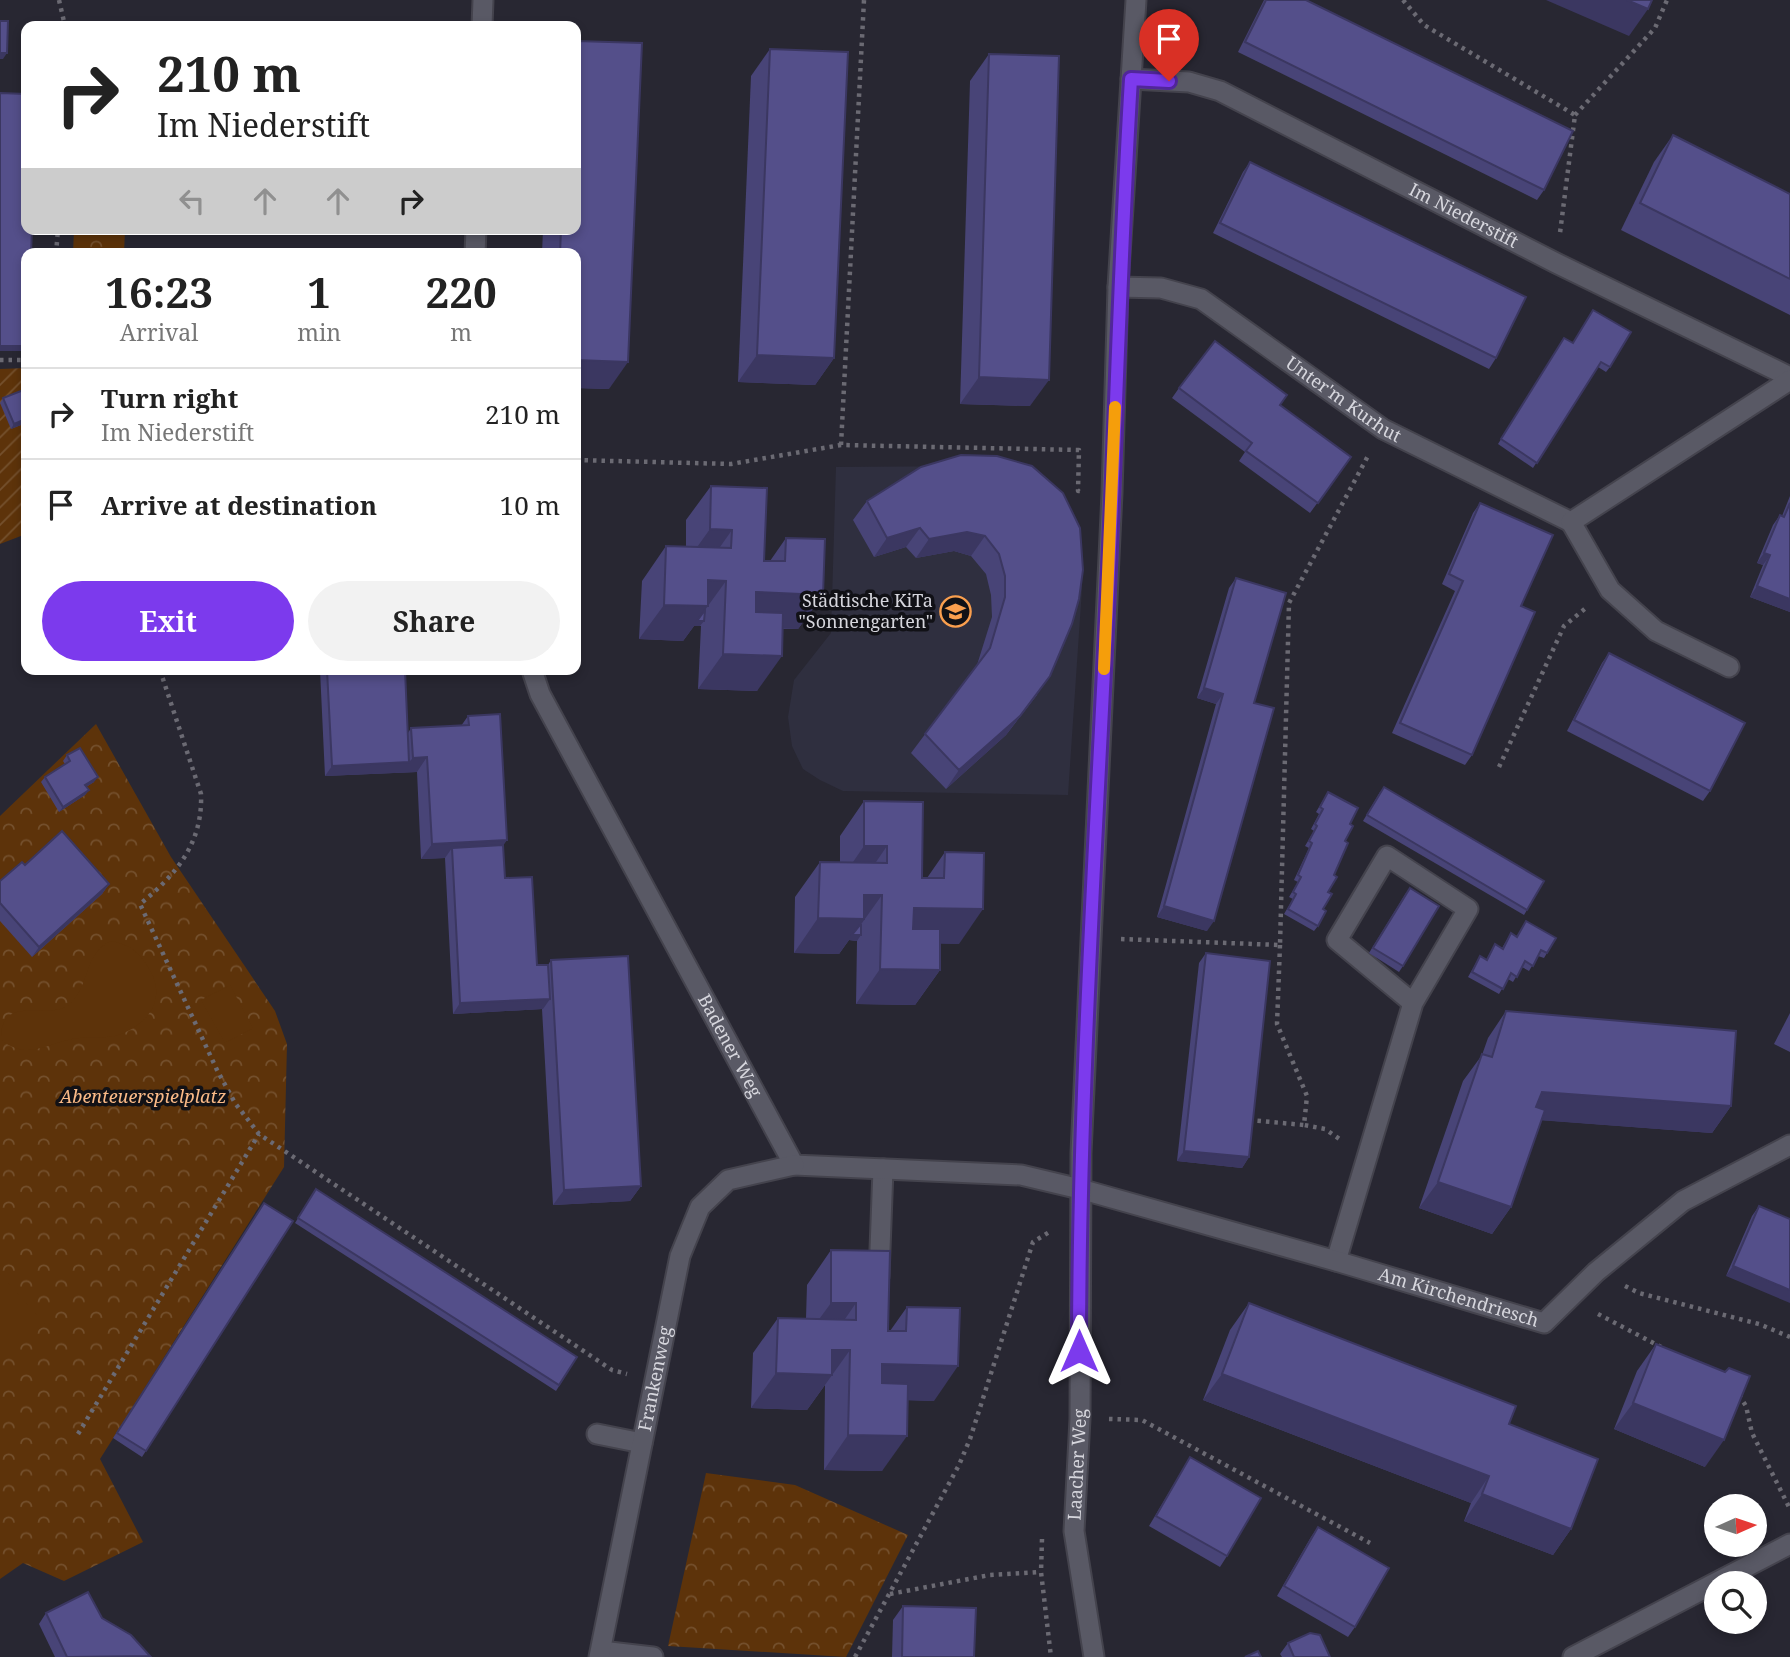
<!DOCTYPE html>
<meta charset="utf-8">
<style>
body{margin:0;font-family:"Noto Serif",serif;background:#f2f2f2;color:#222;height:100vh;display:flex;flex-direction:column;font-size:26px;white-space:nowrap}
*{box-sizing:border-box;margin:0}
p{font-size:23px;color:#767676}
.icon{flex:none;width:38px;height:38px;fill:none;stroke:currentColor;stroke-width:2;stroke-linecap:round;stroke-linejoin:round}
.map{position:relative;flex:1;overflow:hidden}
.side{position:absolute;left:21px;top:248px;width:560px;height:427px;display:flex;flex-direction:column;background:#fff;border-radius:14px;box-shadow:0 4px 10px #0003}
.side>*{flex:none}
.top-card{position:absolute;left:21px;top:21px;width:560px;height:214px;border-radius:14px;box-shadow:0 4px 10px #0003;background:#fff;color:#222;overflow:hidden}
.needle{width:46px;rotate:87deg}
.controls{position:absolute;left:1704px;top:1494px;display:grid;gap:14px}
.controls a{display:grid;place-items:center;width:63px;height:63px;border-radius:50%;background:#fff;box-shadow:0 4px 10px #0003;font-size:35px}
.pin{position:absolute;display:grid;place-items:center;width:60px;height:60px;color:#fff;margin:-72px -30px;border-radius:50% 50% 50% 0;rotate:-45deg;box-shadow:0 0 7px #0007}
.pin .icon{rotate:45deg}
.me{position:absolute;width:77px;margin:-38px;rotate:0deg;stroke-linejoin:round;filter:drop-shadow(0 0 5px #0008)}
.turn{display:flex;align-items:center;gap:24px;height:147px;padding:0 21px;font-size:32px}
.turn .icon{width:91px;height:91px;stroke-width:2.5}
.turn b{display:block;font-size:49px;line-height:60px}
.lanes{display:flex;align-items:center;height:66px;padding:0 21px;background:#0003;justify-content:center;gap:35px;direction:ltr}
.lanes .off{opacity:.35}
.eta{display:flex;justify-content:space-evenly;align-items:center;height:119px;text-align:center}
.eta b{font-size:42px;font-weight:700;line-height:49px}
.action{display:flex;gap:14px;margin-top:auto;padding:14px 21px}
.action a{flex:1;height:80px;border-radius:42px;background:#7c3aed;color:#fff;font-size:28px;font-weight:700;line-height:80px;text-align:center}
.action a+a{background:#f2f2f2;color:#222}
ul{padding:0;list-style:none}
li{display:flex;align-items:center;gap:21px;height:91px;padding:0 21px;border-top:2px solid #e0e0e0}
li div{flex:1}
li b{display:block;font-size:26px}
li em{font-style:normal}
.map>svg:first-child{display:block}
.built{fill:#2f2f3f}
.park{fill:url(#park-crowns)}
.garden{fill:url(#garden-furrows)}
.pitch{fill:#5d330a}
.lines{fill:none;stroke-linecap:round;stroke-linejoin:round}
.service-casing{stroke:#44434d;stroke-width:23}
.minor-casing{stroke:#44434d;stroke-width:23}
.secondary-casing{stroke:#44434d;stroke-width:23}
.path{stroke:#6b6a73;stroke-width:4.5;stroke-dasharray:3.5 5;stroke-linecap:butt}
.service{stroke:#595965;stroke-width:19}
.minor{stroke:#595965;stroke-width:19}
.secondary{stroke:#595965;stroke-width:19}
.wall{fill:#484477}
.shaded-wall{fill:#3b3761}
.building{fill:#544f8a;stroke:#3b3761;stroke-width:2}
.route-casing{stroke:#51269a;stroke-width:18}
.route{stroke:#7c3aed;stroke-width:12}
.slow{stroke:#f59e0b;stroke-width:12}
.labels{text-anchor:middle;stroke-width:7;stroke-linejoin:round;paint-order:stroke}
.street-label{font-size:18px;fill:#d6d6dd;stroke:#111116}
.poi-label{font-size:18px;fill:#d6d6dd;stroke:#111116;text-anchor:end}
.park-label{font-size:18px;font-style:italic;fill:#faba87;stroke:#111116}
</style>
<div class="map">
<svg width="1790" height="1657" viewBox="0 0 1790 1657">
<defs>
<pattern id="park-crowns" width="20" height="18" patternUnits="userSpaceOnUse" patternTransform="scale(1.75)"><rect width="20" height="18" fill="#5d330a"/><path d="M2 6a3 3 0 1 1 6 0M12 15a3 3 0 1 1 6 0" fill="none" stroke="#74502d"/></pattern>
<pattern id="garden-furrows" width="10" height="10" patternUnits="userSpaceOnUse" patternTransform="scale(1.75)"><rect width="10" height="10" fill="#5d330a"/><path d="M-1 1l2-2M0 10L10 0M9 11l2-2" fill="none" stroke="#74502d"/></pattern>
</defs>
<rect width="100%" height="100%" fill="#282732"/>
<!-- built -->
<polygon class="built" points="988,466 1077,548 1082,589 1068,795 843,791 820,780 803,769 792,746 788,717 794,680 831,633 836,467"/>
<!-- park -->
<g class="park">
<polygon points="74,229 125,229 124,254 73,254"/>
<polygon points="96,724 171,857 275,1011 287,1044 284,1167 100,1459 143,1542 64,1581 23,1563 0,1579 0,816"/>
<polygon points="706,1473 795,1485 908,1535 846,1657 668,1646"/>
</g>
<!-- garden -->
<polygon class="garden" points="26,368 26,534 0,544 0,369"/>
<!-- pitch -->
<g class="pitch">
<path d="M111,941C132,945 141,954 151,972C167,1002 144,1028 115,1036C101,1039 85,1036 72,1039C43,1045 28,1060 1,1040C0,993 46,1020 67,1006C91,989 82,954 111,941Z"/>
<polygon points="230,985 253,1028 225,1043 201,1000"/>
<polygon points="0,1274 45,1324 0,1364"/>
</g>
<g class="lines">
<defs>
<g id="service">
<polyline points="1336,1261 1413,1003 1468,909 1387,856 1337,940 1413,1003"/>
<polyline points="879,1276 883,1169"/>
<polyline points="597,1434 642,1443"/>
<polyline points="601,1651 653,1657"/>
</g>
<g id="minor">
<polyline points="482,26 483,0"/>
<path id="s1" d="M1131,79L1189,82L1220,91L1556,263L1790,377"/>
<polyline points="475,254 476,229"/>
<path id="s2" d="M1118,287L1161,288L1201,299L1383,429L1571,522"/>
<polyline points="1729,667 1656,631 1610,590 1571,522 1790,380"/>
<path id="s3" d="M532,670L540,694L794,1165L1021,1175L1080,1189L1336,1261L1544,1323L1596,1272L1683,1201L1790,1145"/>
<path id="s4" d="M599,1657L680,1256L700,1207L728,1180L794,1165"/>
<path id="s5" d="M1094,1657L1074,1531L1080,1419L1081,1153L1112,493L1118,287L1136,0"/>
</g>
<polyline id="secondary" points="1573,1657 1790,1544"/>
</defs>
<!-- service casing -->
<use href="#service" class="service-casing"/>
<!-- minor casing -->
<use href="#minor" class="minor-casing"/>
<!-- secondary casing -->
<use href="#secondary" class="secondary-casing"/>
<!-- path -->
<g class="path">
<polyline points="59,0 65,26"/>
<polyline points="1403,0 1424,25 1575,115 1560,233"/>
<polyline points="1575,115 1655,28 1667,0"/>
<polyline points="56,254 58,229"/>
<polyline points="0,360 26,360"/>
<polyline points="841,445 864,0"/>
<polyline points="576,460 731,464 841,445 1079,450 1078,491 1084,491"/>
<path d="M160,670L201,794C203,843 176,875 140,904L217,1070L235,1103L259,1134L612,1370L627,1374"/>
<polyline points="1499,767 1564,626 1587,607"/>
<polyline points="1121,939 1280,945 1289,603 1369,454"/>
<polyline points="1280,945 1277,1024 1307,1096 1304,1125 1325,1129 1341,1140"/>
<polyline points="1249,1120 1304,1125"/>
<polyline points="1625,1286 1639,1293 1759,1324 1790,1337"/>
<polyline points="1598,1314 1661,1347"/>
<polyline points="1739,1395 1746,1406 1752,1433 1790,1509"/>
<polyline points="1109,1419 1142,1420 1370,1543"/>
<polyline points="78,1434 259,1134"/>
<polyline points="1042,1539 1041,1572 1051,1657"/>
<polyline points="890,1594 990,1575 1041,1572"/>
<polyline points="855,1657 959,1465 970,1439 1033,1242 1051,1231"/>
</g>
<!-- service -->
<use href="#service" class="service"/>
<!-- minor -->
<use href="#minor" class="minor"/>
<!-- secondary -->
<use href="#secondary" class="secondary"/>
</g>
<!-- wall -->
<g class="wall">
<polygon points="1264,0 1306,0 1544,190 1537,200 1238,52"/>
<polygon points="770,49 834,358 815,385 738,382 751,76"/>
<polygon points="989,54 1030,406 960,404 970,81"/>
<polygon points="1673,135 1790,194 1790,315 1621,230 1654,162"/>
<polygon points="1250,162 1496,358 1489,369 1213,233 1243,172"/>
<polygon points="543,229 576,229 609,389 576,388 576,254 542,254"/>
<polygon points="1564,338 1610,367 1606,372 1598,367 1533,468 1498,444"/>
<polygon points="1179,388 1280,405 1351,457 1310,513 1239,461 1245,452 1172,398"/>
<polygon points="3,398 26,423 11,429 0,403"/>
<polygon points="997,456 1037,695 1006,735 946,789 911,753 977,665 992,617 991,595 986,574 971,556 954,551 916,558 906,547 874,557 853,520 867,501"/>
<polygon points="711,486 764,561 770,561 786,538 823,595 798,629 782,629 757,691 698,689 701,626 694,626 683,641 639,639 642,581 666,546 686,547 686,520"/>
<polygon points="1790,496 1790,612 1750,597 1763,565 1757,563 1773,525 1780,515 1782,516"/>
<polygon points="1480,503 1472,755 1465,765 1392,733 1455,591 1442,584 1473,513"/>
<polygon points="1236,578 1254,703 1207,931 1157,917 1216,704 1197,698 1229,588"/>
<polygon points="1609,653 1710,791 1703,801 1567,731 1602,663"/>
<polygon points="320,670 405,670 408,733 411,728 461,726 468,716 507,840 503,845 505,878 537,965 548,965 551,960 641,1186 630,1201 553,1205 542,1009 453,1014 445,858 421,859 417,772 325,776"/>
<polygon points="67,755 94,782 86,787 89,790 85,795 59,812 41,782 45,777 65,764 63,761"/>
<polygon points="1328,792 1350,824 1318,926 1314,931 1284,914 1293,899 1289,897 1298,882 1294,880 1309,848 1305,846 1314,831 1311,829 1319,814 1316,812"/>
<polygon points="1380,792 1527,910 1524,915 1363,821"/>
<polygon points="864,801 922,878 927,878 945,852 959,944 940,943 940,970 915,1005 856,1004 857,941 849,940 839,954 794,953 795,897 820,862 840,862 840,836"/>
<polygon points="25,865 109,884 102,894 32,957 0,921 0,881"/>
<polygon points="1406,893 1403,966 1399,972 1369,953"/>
<polygon points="1526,921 1547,953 1544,958 1538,956 1529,971 1522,967 1513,982 1508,979 1499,994 1468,977 1480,956 1486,960 1495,944 1502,948 1511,933 1517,936"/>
<polygon points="1206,953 1249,1157 1242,1168 1177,1161 1199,963"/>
<polygon points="1506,1011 1731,1106 1712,1133 1541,1120 1511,1207 1492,1234 1419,1208 1463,1081 1482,1055 1488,1038"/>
<polygon points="1790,1013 1790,1052 1774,1044"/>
<polygon points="316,1189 577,1357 556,1391 295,1223"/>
<polygon points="264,1203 293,1221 142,1457 113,1438"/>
<polygon points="1759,1206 1790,1219 1726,1276 1752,1216"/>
<polygon points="831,1250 888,1331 890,1331 907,1307 934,1401 908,1400 882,1471 824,1470 825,1385 807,1410 751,1408 753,1353 778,1318 806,1318 807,1285"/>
<polygon points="1249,1303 1509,1424 1571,1529 1553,1555 1464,1521 1471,1503 1203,1400 1230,1330"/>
<polygon points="1656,1344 1705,1467 1614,1429 1637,1371"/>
<polygon points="1190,1457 1227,1556 1220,1567 1149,1526"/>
<polygon points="1318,1527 1355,1627 1348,1637 1277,1596 1311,1537"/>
<polygon points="903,1606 974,1657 892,1657 893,1620"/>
<polygon points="46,1613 102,1618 150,1657 55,1657 39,1624"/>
<polygon points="1288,1643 1330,1657 1282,1657 1280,1654"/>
</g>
<!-- shaded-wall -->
<g class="shaded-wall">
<polygon points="1546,0 1627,0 1648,9 1629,36"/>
<polygon points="0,53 7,53 3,59 0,59"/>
<rect x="0" y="346" width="26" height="5"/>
<polygon points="757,355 834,358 815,385 738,382"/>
<polygon points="576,360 628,362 609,389 576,388"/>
<polygon points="979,377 1049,380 1030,406 960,404"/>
<polygon points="26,419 26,423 11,429 14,424"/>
<polygon points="920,528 906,547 874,557 887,538"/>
<polygon points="710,529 732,530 708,564 685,564"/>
<polygon points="967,532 985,536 971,556 954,551 916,558 929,539"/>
<polygon points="1764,553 1770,555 1763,565 1757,563"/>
<polygon points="708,580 726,581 697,621 704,621 700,626 694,626 683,641 639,639 664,605"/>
<polygon points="1757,586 1790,599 1790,612 1750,597"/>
<polygon points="756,592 823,595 798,629 732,627"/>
<polygon points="723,654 782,656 757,691 698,689"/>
<polygon points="1050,676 1006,735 946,789 959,770"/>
<polygon points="1204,688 1223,694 1216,704 1197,698"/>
<polygon points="427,757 417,772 325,776 332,766 409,762 413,758"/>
<polygon points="98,777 94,782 81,790 85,785"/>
<polygon points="89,790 85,795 59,812 63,807"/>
<polygon points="507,840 496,855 452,848 445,858 421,859 432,844"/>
<polygon points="864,846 887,846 863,881 840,881"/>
<polygon points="109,884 102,894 32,957 39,947"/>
<polygon points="864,895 882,895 857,930 861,935 857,941 849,940 839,954 794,953 818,918"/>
<polygon points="1164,906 1214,921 1207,931 1157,917"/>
<polygon points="914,908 983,909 959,944 890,943"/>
<polygon points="880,969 940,970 915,1005 856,1004"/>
<polygon points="550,999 543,1009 453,1014 460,1003"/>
<polygon points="1542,1092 1731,1106 1712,1133 1524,1119"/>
<polygon points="1184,1151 1249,1157 1242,1168 1177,1161"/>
<polygon points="1438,1182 1511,1207 1492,1234 1419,1208"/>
<polygon points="641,1186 630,1201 553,1205 564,1190"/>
<polygon points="1733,1266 1790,1290 1790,1303 1726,1276"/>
<polygon points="831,1303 856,1303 832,1338 806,1337"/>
<polygon points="832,1350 850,1350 807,1410 751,1408 776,1373"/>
<polygon points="883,1364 958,1366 934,1401 858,1399"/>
<polygon points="1222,1374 1489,1476 1471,1503 1203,1400"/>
<polygon points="1633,1403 1724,1440 1705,1467 1614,1429"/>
<polygon points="848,1435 907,1436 882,1471 824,1470"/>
<polygon points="1482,1494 1571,1529 1553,1555 1464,1521"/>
</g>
<!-- building -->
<g class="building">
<polygon points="1266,0 1306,0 1573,131 1544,190 1245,42"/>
<polygon points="1627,0 1652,0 1648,9"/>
<polygon points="0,21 8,21 7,53 0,53"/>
<polygon points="576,41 642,43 628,362 576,360 576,254 560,254 561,229 576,229"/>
<polygon points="770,49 848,52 834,358 757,355"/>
<polygon points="989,54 1059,56 1049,380 979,377"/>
<polygon points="0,93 26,94 26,229 32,229 31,254 26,254 26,346 0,346"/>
<polygon points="1673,135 1790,194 1790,279 1640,203"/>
<polygon points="1250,162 1526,297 1496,358 1220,223"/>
<polygon points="1593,310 1631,332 1610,367 1601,362 1537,463 1501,439 1564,338 1573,343"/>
<polygon points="1215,341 1287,395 1280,405 1351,457 1318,503 1246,451 1252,443 1179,388"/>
<polygon points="26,389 26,419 14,424 3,398"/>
<polygon points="961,455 997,456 1032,466 1063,493 1080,528 1083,570 1079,599 1072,624 1050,676 1020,716 959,770 925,734 990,648 1005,597 1005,576 999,554 985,536 967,532 929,539 920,528 887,538 867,501 921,467"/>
<polygon points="711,486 767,488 764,561 785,561 786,538 825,539 823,595 756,592 756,612 783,613 782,656 723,654 726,581 708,580 708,606 664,605 666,546 731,548 732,530 710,529"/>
<polygon points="1480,503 1553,535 1521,606 1535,612 1472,755 1400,723 1463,581 1449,574"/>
<polygon points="1790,503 1790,599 1757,586 1770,555 1764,553 1780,515 1784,517"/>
<polygon points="1236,578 1286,593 1254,703 1274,708 1214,921 1164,906 1223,694 1204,688"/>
<polygon points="705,611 704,621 697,621 705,610"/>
<polygon points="1609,653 1745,723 1710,791 1574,720"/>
<polygon points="327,670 405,670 409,762 332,766"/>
<polygon points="500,714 507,840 432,844 427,757 413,758 411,728 469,725 468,716"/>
<polygon points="80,748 98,777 85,785 89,790 63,807 45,777 70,761 67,755"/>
<polygon points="1384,787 1544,881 1527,910 1367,815"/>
<polygon points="1328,792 1358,808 1350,824 1353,826 1345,841 1348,843 1334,875 1337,877 1328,892 1332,894 1323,909 1326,911 1318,926 1288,909 1296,894 1293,892 1301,877 1298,875 1312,843 1309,841 1317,826 1315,824 1323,809 1320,807"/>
<polygon points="864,801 923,802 922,878 944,878 945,852 984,853 983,909 914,908 913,929 940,929 940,970 880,969 882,895 864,895 864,919 818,918 820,862 887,863 887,846 864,846"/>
<polygon points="62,831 109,884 39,947 0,903 0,881 22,862 25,865"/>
<polygon points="503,845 505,878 532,877 537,965 548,965 550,999 460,1003 452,848"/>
<polygon points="1410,888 1439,906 1403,966 1373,948"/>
<polygon points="1526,921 1556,938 1547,953 1541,950 1533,966 1525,961 1517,977 1511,973 1503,989 1472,972 1480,956 1487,960 1495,944 1503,949 1511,933 1517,937"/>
<polygon points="860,925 861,925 861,935 852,935"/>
<polygon points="1206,953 1270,961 1249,1157 1184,1151"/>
<polygon points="628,956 641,1186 564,1190 551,960"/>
<polygon points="1506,1011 1736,1031 1731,1106 1542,1092 1536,1107 1545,1110 1511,1207 1438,1182 1482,1054 1492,1057"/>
<polygon points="316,1189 577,1357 559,1385 298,1218"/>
<polygon points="264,1203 293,1221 146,1451 117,1433"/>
<polygon points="1759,1206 1790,1219 1790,1290 1733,1266"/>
<polygon points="831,1250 890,1251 888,1331 906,1331 907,1307 960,1308 958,1366 882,1364 882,1383 908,1384 907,1436 848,1435 850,1350 832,1350 832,1375 776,1373 778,1318 856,1320 856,1303 831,1303"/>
<polygon points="1249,1303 1516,1406 1509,1424 1598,1459 1571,1529 1482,1494 1489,1476 1222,1374"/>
<polygon points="1656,1344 1725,1372 1729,1368 1750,1376 1724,1440 1633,1403"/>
<polygon points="1190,1457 1261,1498 1227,1556 1156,1516"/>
<polygon points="1318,1527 1389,1568 1355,1627 1284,1586"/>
<polygon points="88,1592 102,1618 131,1635 150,1656 67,1657 46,1613"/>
<polygon points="903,1606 976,1608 974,1657 902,1657"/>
<polygon points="1310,1633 1320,1635 1330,1657 1294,1657 1288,1643"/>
<polygon points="1258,1651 1261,1657 1245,1657"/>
</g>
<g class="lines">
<defs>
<path id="route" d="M1079,1351C1079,1104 1095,857 1107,610C1116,433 1120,256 1131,79L1169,81"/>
</defs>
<!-- route casing -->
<use href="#route" class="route-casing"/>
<!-- route -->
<use href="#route" class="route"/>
<!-- slow -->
<polyline class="slow" points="1104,669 1115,407"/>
</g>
<!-- icons -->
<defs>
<symbol id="school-ring" viewBox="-11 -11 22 22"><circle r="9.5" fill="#111116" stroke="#fa9f4e" stroke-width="1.5"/><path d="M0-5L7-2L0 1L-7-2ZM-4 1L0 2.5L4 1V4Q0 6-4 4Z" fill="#fa9f4e"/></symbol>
</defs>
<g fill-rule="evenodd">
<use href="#school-ring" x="938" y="594" width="35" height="35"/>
</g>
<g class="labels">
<!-- street labels -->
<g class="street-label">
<text dy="6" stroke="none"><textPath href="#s1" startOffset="364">Im Niederstift</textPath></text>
<text dy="6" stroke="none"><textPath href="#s2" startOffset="259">Unter'm Kurhut</textPath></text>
<text dy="6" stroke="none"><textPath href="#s3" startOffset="425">Badener Weg</textPath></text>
<text dy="6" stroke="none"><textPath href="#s3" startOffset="1242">Am Kirchendriesch</textPath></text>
<text dy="6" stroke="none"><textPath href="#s4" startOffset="284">Frankenweg</textPath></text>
<text dy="6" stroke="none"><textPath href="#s5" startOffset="194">Laacher Weg</textPath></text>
</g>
<!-- poi labels -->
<g class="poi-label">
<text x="933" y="607">Städtische KiTa<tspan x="933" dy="21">"Sonnengarten"</tspan></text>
</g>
<!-- park labels -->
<g class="park-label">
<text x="143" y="1103">Abenteuerspielplatz</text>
</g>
</g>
</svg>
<div class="controls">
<a><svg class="needle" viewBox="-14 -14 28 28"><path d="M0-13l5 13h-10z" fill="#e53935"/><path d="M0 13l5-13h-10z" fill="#767676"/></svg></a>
<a><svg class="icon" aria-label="search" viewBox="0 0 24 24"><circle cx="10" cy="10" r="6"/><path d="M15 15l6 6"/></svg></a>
</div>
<div class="pin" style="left:1169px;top:81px;background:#d93025"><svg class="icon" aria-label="arrive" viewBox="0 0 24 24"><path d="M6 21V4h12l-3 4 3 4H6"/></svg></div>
<svg class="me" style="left:1079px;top:1351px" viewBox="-20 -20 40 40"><path d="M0-17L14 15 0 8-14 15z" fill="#7c3aed" stroke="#fff" stroke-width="4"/></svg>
<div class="top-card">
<div class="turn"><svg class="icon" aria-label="right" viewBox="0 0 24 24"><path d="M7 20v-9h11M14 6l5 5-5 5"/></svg><div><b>210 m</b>Im Niederstift</div></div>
<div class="lanes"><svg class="icon off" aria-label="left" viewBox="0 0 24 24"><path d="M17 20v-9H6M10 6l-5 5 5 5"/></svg><svg class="icon off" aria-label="ahead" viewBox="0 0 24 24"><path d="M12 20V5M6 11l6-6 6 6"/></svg><svg class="icon off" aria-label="ahead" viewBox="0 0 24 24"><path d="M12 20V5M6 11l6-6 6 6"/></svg><svg class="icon" aria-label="right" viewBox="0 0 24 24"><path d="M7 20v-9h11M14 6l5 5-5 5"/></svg></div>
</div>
<section class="side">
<div class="eta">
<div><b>16:23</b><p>Arrival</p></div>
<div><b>1</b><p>min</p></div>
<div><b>220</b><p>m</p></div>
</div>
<ul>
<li><svg class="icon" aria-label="right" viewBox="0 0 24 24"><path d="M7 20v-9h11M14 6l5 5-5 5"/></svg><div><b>Turn right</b><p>Im Niederstift</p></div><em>210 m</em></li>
<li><svg class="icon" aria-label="arrive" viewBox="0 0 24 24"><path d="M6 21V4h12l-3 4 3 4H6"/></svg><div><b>Arrive at destination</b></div><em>10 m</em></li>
</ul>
<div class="action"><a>Exit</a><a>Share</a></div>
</section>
</div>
